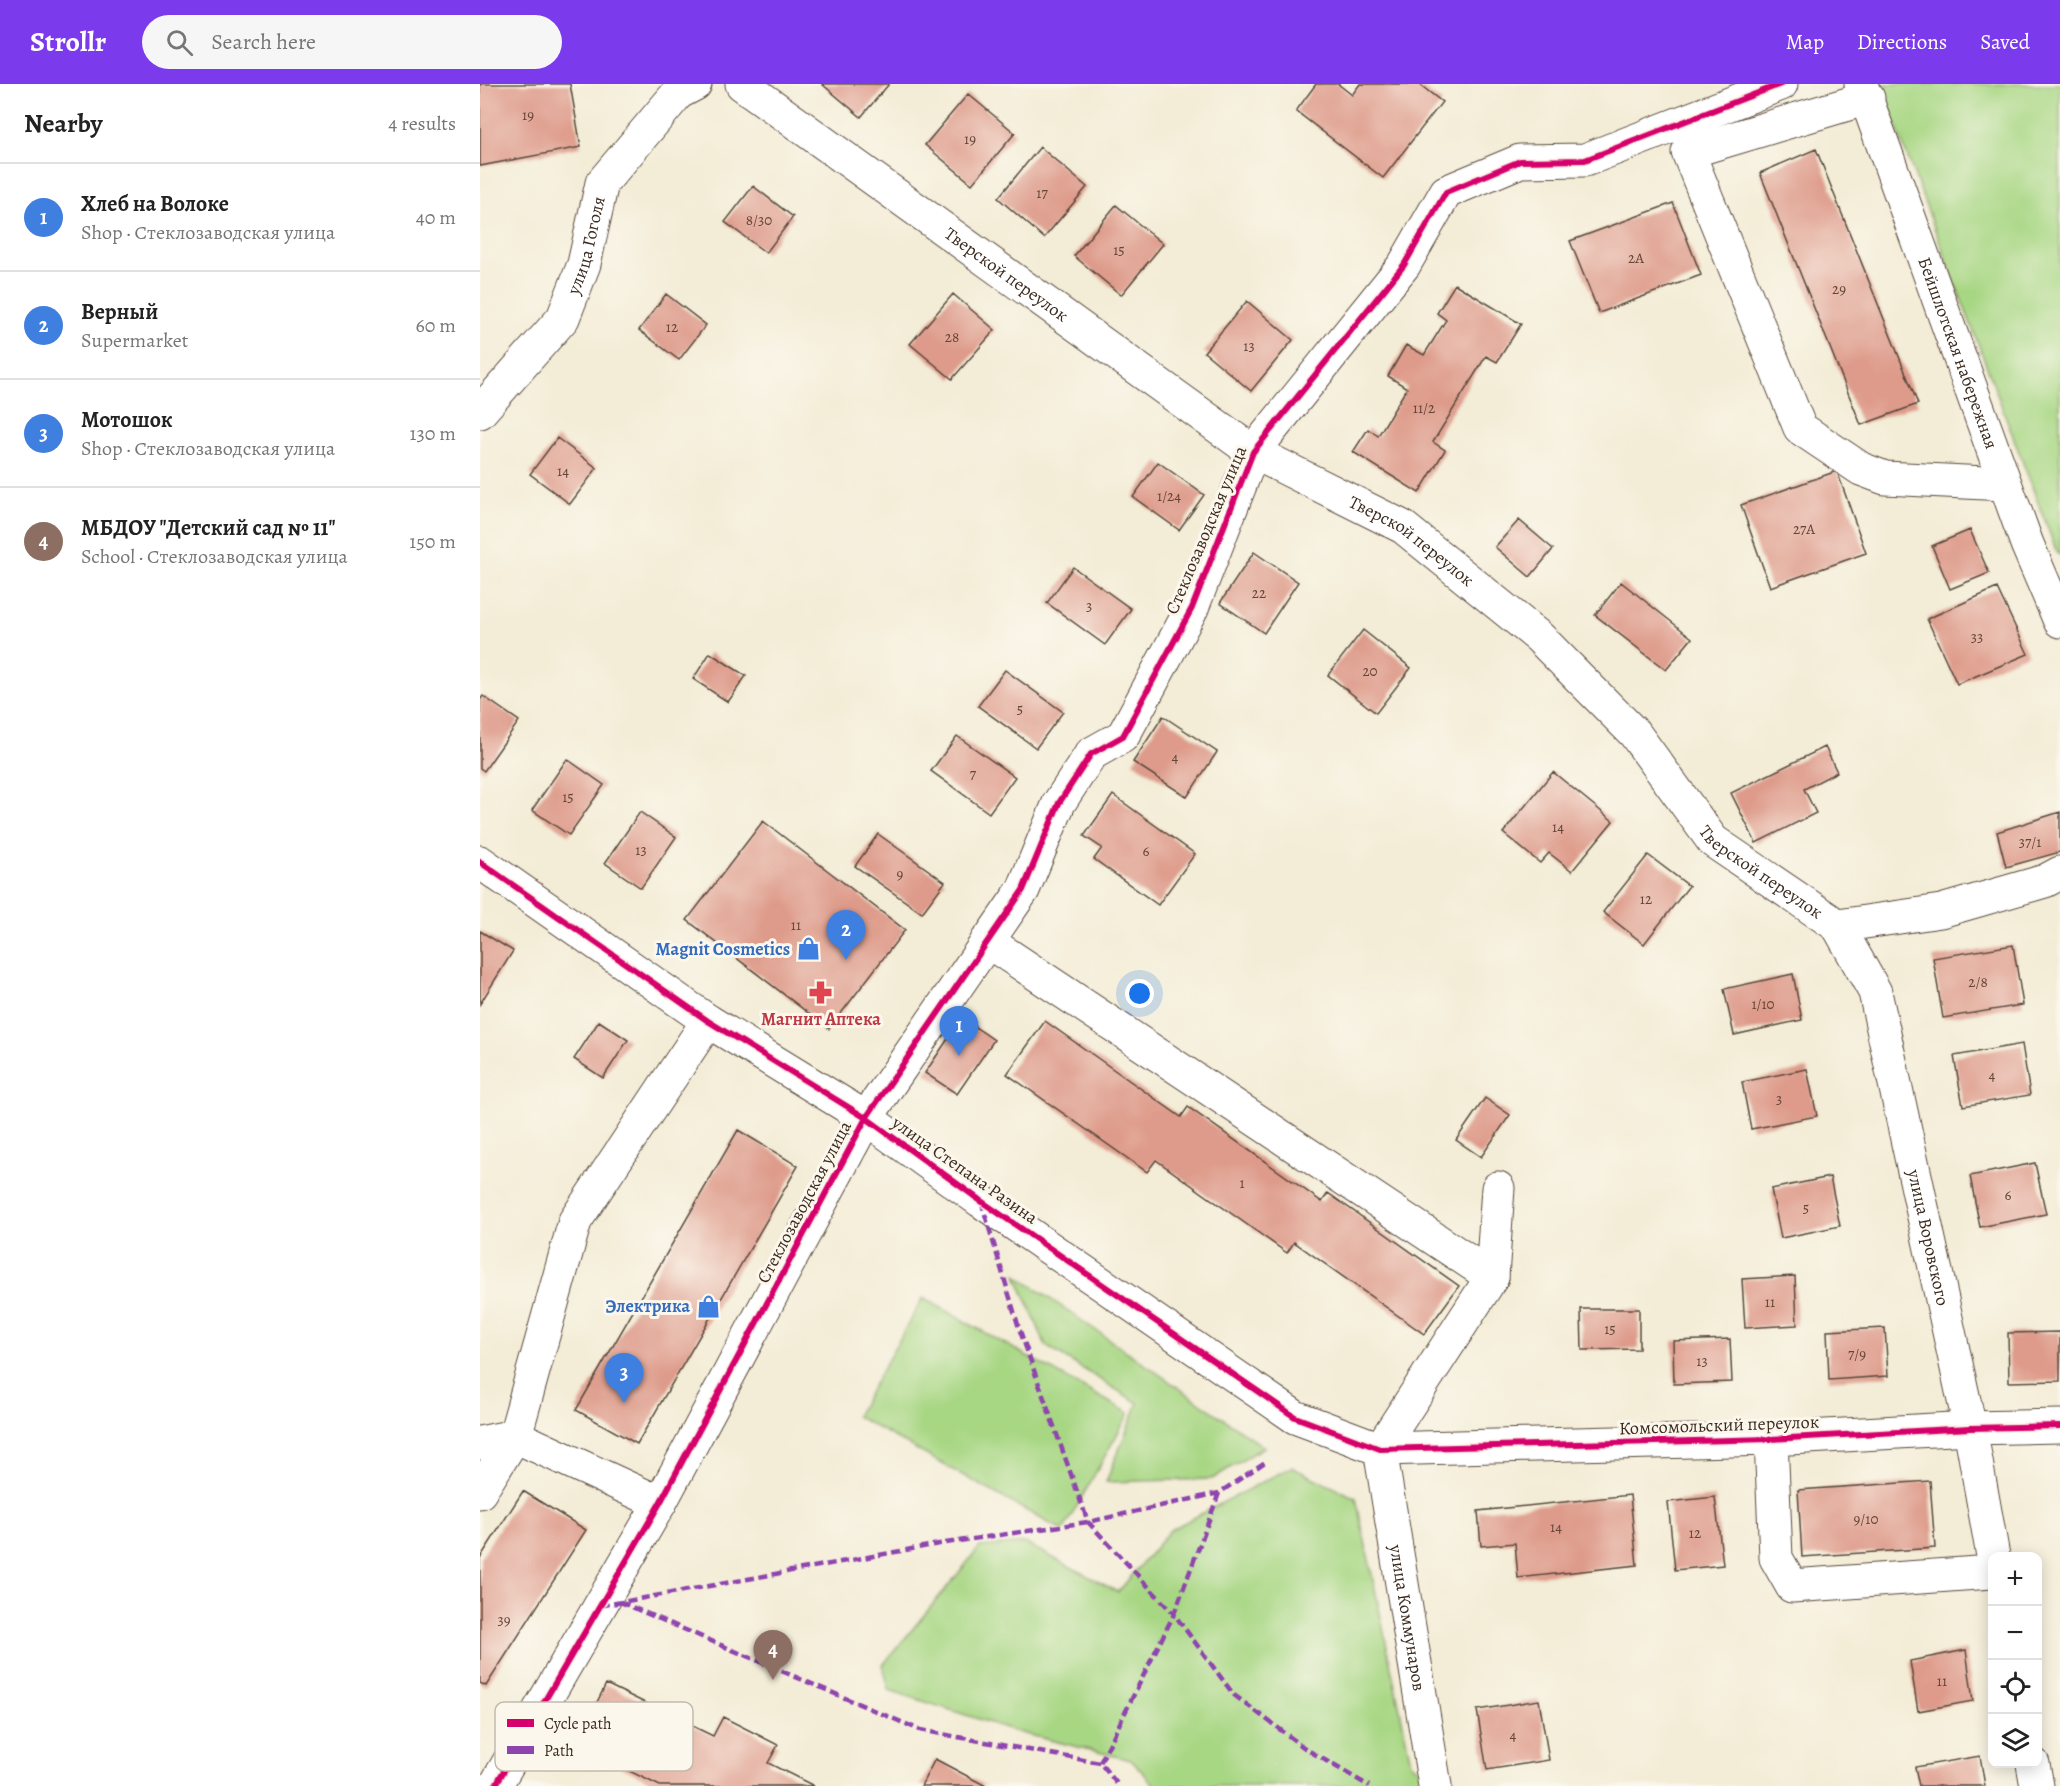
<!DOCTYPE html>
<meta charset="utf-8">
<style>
:root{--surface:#fff;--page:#f6f6f6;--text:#222;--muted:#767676;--line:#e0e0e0;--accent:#7c3aed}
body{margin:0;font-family:Alegreya,serif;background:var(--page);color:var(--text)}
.controls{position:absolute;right:18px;bottom:18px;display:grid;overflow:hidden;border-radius:12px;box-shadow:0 3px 15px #0003}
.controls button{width:54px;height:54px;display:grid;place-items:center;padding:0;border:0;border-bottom:2px solid var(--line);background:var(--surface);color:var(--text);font:30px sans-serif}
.you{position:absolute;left:660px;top:910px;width:21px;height:21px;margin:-15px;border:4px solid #fff;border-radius:50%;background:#1a73e8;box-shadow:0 0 0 9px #1a73e833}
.badge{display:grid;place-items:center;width:39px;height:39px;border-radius:50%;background:var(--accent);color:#fff;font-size:20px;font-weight:700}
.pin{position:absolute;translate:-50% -50px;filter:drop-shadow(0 2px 3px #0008)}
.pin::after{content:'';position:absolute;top:32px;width:21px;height:18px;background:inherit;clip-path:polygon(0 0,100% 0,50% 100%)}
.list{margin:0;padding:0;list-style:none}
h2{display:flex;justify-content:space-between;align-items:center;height:78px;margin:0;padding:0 24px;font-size:26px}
h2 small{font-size:20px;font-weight:400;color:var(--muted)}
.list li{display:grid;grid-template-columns:39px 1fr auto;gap:18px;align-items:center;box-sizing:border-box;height:108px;padding:0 24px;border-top:2px solid var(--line)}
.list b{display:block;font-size:22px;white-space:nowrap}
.list p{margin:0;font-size:20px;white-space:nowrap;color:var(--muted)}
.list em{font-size:20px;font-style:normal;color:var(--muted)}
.icon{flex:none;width:33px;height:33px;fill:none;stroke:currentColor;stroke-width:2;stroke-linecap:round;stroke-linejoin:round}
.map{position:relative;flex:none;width:1580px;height:1702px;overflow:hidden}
header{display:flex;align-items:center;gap:36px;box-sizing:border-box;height:84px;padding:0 30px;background:var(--accent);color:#fff}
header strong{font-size:28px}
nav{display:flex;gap:33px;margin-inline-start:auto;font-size:21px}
.search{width:420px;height:54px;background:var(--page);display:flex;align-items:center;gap:15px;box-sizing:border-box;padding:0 21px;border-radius:33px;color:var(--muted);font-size:22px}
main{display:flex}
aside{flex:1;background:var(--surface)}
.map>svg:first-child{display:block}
.green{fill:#a8d784;stroke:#728051;stroke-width:1.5}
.building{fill:#de9b8b}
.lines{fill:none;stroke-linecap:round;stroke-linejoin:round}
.minor-casing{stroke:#57473a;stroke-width:35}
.minor{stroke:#fff;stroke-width:33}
.quiet{stroke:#8e44ad;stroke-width:4.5;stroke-dasharray:9 4.5;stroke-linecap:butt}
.cycleway-casing{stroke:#fbf7ec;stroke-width:10}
.cycleway{stroke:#d6006c;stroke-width:6}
.labels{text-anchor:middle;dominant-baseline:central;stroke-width:6;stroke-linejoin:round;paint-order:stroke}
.number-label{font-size:15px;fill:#644639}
.street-label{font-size:18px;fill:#3b2a1e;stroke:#fbf7ec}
.shop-label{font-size:18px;font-weight:bold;fill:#366cbe;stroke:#fbf7ec;text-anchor:end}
.health-label{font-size:18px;font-weight:bold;fill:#be3a42;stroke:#fbf7ec}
.key{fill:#fbf7ec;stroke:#c1baae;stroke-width:1.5}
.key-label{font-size:16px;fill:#3b2a1e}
</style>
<header>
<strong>Strollr</strong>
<div class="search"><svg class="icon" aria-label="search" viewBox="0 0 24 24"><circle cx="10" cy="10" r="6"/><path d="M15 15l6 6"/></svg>Search here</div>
<nav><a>Map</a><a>Directions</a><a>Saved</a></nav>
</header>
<main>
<aside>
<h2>Nearby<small>4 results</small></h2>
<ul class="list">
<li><span class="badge" style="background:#3f7fe0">1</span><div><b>Хлеб на Волоке</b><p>Shop · Стеклозаводская улица</p></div><em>40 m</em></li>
<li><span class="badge" style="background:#3f7fe0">2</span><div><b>Верный</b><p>Supermarket</p></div><em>60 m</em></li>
<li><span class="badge" style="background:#3f7fe0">3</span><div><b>Мотошок</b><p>Shop · Стеклозаводская улица</p></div><em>130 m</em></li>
<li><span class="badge" style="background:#8d6e63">4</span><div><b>МБДОУ &quot;Детский сад № 11&quot;</b><p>School · Стеклозаводская улица</p></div><em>150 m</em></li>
</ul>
</aside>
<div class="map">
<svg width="1580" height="1702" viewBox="0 0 1580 1702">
<rect width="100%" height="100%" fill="#fbf7ec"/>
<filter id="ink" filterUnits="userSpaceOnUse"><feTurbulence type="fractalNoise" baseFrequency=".0167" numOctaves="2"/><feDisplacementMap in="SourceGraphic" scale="12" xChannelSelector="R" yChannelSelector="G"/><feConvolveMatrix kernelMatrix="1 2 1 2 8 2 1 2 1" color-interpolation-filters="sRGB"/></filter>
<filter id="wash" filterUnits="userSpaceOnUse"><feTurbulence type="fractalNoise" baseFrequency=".008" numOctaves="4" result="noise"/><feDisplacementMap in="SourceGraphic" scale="24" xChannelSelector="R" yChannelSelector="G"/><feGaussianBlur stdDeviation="1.35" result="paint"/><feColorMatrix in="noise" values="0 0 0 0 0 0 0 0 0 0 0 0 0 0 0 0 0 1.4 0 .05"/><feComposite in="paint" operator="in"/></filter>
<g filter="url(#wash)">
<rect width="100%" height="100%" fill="#f3ecd6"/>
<!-- green -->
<path class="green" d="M 1400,0 L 1580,0 L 1580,471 L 1576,466 Z
M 536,1191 L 784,1363 L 732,1395 L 626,1398 L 658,1319 L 566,1262 Z
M 443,1214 L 649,1329 L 583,1447 L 376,1332 Z
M 811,1383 L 876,1414 L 931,1679 L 960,1702 L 676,1702 L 651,1676 L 541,1649 L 409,1606 L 403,1581 L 500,1463 L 545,1459 L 638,1508 L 690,1446 Z"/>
<g id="blocks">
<!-- building -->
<path class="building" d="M 0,0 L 90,0 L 101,63 L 0,82 Z
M 342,0 L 409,0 L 381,33 Z
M 836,0 L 858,0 L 872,11 L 880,0 L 939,0 L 962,18 L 903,94 L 816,27 Z
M 488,10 L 535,49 L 492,100 L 445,61 Z
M 560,63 L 607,103 L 564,154 L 518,114 Z
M 1336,65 L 1438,320 L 1381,341 L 1280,89 Z
M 273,102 L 313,133 L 286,169 L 245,138 Z
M 1193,119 L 1221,191 L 1119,229 L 1090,157 Z
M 636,121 L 683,160 L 641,211 L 594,172 Z
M 975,200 L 1041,240 L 1017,278 L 1006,272 L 953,358 L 965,366 L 939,409 L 873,368 L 888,345 L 898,352 L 927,304 L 908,292 L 926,261 L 944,271 L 966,236 L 957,229 Z
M 186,210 L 226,241 L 199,276 L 159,246 Z
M 473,210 L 515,246 L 472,295 L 430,260 Z
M 767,217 L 813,256 L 771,307 L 724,268 Z
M 77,354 L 117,384 L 90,420 L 50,390 Z
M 678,378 L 724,411 L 699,446 L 653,413 Z
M 1357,387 L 1386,469 L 1290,503 L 1261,421 Z
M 1039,436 L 1073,465 L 1050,493 L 1015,463 Z
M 1490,446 L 1509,489 L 1470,505 L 1452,462 Z
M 774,468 L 818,498 L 784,549 L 740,519 Z
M 593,483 L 651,525 L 625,561 L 567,519 Z
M 1141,498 L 1212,554 L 1186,586 L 1115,531 Z
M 1517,504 L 1548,570 L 1477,600 L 1447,535 Z
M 883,546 L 931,584 L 896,629 L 848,591 Z
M 230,569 L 266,592 L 248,618 L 213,595 Z
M 525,586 L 583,628 L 556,664 L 498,622 Z
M 3,612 L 39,637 L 4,687 L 0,684 L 0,616 Z
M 683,632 L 737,668 L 707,713 L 653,678 Z
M 477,652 L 535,693 L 509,729 L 451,687 Z
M 1345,663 L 1357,688 L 1324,705 L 1336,729 L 1276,759 L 1251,709 Z
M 87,675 L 124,701 L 89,751 L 52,726 Z
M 1073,688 L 1133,737 L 1092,787 L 1069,769 L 1060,779 L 1023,749 Z
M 633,711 L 715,770 L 678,821 L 614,775 L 622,764 L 604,752 Z
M 160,728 L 196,753 L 161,804 L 125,779 Z
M 1580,728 L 1580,768 L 1526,783 L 1517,748 Z
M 283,737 L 425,846 L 349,945 L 207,836 Z
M 398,750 L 465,798 L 442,829 L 375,782 Z
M 1168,771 L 1209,802 L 1164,860 L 1123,828 Z
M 0,847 L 33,867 L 0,920 Z
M 1533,861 L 1543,921 L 1463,934 L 1453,874 Z
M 1313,890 L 1322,936 L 1254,951 L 1244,905 Z
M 482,934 L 514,956 L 477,1010 L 445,989 Z
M 119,937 L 148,956 L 123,994 L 94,975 Z
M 565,937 L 701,1033 L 708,1023 L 842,1118 L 848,1109 L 979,1202 L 944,1250 L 814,1158 L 807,1169 L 676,1076 L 667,1088 L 527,990 Z
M 1542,960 L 1550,1011 L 1483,1022 L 1474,972 Z
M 1327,985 L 1337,1032 L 1271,1045 L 1262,998 Z
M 1005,1014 L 1030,1031 L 1001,1073 L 976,1056 Z
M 258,1046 L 318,1082 L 157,1360 L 96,1326 Z
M 1555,1079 L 1566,1130 L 1500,1143 L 1490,1092 Z
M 1350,1093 L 1360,1142 L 1301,1154 L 1291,1105 Z
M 1315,1192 L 1317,1241 L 1265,1244 L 1262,1195 Z
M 1101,1225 L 1159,1225 L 1159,1265 L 1102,1266 Z
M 1405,1244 L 1408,1292 L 1349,1296 L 1347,1247 Z
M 1580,1248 L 1580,1297 L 1529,1298 L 1528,1249 Z
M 1250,1255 L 1252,1298 L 1194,1300 L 1193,1257 Z
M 1450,1397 L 1455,1464 L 1322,1473 L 1318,1406 Z
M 43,1407 L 106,1446 L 6,1602 L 0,1599 L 0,1474 Z
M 1150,1411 L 1157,1481 L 1038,1494 L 1035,1459 L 1001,1462 L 998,1427 Z
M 1235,1413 L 1243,1481 L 1195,1486 L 1188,1418 Z
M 1486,1566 L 1493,1617 L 1438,1627 L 1430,1577 Z
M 126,1600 L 233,1652 L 243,1633 L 298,1661 L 288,1679 L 334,1702 L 180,1702 L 96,1661 Z
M 1059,1616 L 1069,1676 L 1007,1686 L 997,1626 Z
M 1500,1672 L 1505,1702 L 1439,1702 L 1435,1683 Z
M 455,1675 L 506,1702 L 441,1702 Z"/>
</g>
</g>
<g filter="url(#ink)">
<use href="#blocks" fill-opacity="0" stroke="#57473a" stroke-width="1.5"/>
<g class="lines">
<defs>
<g id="minor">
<path id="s1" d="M 262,0 L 773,368 L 923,443 L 1059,553 L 1155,650 L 1233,757 L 1358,842 L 1461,827 L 1565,797 L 1580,789"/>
<path id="s2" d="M 1381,0 L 1547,460 L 1580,537"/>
<path d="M 1388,14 L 1208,68 L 1320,344 L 1381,385 L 1405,394 L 1525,400"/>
<path id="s3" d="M 0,328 L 83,234 L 104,180 L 122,99 L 198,9 L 215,0"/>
<path d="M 0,778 L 228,937 L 386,1034 L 501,1117 L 815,1333 L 900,1365 L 1291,1355 L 1490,1344 L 1580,1342"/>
<path id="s4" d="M 1358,842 L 1395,908 L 1490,1344 L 1513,1472"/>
<path d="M 507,857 L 1012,1193 L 900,1365"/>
<path d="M 1012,1193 L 1018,1104"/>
<path d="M 1291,1355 L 1296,1474 L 1312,1502 L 1512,1488"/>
<path d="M 0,1359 L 35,1352 L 180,1419"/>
<path id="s5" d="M 900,1365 L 955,1702"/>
<path d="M 0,1408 L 35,1352 L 95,1137 L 228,937"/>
<path d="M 1553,1680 L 1557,1702"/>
<path d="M 15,1702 L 180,1419 L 386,1034 L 543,806 L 579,719 L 611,670 L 643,652 L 712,524 L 773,368 L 924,181 L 966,108 L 1040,77 L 1105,76 L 1301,0"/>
</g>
</defs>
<!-- minor casing -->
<use href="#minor" class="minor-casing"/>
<!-- minor -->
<use href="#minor" class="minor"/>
<!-- quiet -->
<path class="quiet" d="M 501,1117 L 539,1244 L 608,1438 L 694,1530 L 620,1679 L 639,1702
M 739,1409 L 694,1530 L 754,1611 L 826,1665 L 889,1702
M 140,1518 L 440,1646 L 620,1679
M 120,1522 L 459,1460 L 608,1438 L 739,1409 L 785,1378"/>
<defs>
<path id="cycleway" d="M 0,778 L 228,937 L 386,1034 L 501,1117 L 815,1333 L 900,1365 L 1291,1355 L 1490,1344 L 1580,1342
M 15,1702 L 180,1419 L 386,1034 L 543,806 L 579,719 L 611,670 L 643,652 L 712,524 L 773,368 L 924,181 L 966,108 L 1040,77 L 1105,76 L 1301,0"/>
</defs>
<!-- cycleway casing -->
<use href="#cycleway" class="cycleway-casing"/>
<!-- cycleway -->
<use href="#cycleway" class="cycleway"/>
</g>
</g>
<!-- icons -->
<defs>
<symbol id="shop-bare" viewBox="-9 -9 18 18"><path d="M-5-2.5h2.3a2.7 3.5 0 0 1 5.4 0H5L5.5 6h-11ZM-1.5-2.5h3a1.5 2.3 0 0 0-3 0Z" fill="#3f7fe0" stroke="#fbf7ec" stroke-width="2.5" paint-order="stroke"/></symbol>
<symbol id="pharmacy-bare" viewBox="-9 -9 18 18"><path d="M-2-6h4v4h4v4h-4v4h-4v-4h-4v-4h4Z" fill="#e0444e" stroke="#fbf7ec" stroke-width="2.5" paint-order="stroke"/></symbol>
</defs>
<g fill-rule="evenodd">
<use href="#shop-bare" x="312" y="848" width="33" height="33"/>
<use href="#pharmacy-bare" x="324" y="892" width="33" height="33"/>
<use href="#shop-bare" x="212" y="1206" width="33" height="33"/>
</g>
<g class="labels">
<!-- number labels -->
<g class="number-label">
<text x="48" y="31">19</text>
<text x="490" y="55">19</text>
<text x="562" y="109">17</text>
<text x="279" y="136">8/30</text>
<text x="639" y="166">15</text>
<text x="1156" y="174">2А</text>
<text x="1359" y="205">29</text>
<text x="192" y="243">12</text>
<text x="472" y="253">28</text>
<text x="769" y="262">13</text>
<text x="944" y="324">11/2</text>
<text x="83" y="387">14</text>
<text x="689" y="412">1/24</text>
<text x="1324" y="445">27А</text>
<text x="779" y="509">22</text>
<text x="609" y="522">3</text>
<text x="1497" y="553">33</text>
<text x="890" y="587">20</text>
<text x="540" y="625">5</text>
<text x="695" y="673">4</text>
<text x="493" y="690">7</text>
<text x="88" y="713">15</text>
<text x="1078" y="743">14</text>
<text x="1550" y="758">37/1</text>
<text x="161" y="766">13</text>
<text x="666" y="767">6</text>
<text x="420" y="790">9</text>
<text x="1166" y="815">12</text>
<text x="316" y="841">11</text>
<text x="1498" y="898">2/8</text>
<text x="1283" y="920">1/10</text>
<text x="1512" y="991">4</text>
<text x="1299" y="1015">3</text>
<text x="762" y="1099">1</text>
<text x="1528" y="1111">6</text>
<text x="1326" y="1124">5</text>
<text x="1290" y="1218">11</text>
<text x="1130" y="1245">15</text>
<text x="1377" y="1270">7/9</text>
<text x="1222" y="1277">13</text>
<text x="1386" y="1435">9/10</text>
<text x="1076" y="1443">14</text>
<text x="1215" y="1449">12</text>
<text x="24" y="1536">39</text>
<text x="1462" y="1597">11</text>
<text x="1033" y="1651">4</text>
</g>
<!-- street labels -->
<g class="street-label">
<text stroke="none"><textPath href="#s3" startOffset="202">улица Гоголя</textPath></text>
<text stroke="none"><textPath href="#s1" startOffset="326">Тверской переулок</textPath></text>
<text stroke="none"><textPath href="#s2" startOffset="286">Бейшлотская набережная</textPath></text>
<text transform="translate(726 446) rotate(-67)">Стеклозаводская улица</text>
<text stroke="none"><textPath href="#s1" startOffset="812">Тверской переулок</textPath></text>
<text stroke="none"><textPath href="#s1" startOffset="1298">Тверской переулок</textPath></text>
<text transform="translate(485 1086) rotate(35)">улица Степана Разина</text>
<text transform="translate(324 1118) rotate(-62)">Стеклозаводская улица</text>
<text stroke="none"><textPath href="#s4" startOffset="327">улица Воровского</textPath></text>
<text transform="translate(1239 1341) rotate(-2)">Комсомольский переулок</text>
<text stroke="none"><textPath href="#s5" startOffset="171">улица Коммунаров</textPath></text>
</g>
<!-- shop labels -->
<g class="shop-label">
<text x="310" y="865">Magnit Cosmetics</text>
<text x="210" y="1222">Электрика</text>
</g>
<!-- health labels -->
<g class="health-label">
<text x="341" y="935">Магнит Аптека</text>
</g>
</g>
<!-- legend -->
<rect x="15" y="1618" width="198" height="69" rx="9" class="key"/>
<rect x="27" y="1635" width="27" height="8" fill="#d6006c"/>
<rect x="27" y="1662" width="27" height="8" fill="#8e44ad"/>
<g class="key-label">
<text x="64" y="1645">Cycle path</text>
<text x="64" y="1672">Path</text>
</g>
</svg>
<div class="controls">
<button>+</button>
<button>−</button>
<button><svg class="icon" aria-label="locate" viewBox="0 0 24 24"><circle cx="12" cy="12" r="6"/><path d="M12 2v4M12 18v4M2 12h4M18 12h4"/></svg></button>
<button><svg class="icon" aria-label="layers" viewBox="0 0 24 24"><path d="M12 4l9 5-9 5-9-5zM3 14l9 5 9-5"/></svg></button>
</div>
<div class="you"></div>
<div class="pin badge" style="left:479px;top:972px;background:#3f7fe0">1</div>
<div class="pin badge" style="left:366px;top:876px;background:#3f7fe0">2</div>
<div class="pin badge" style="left:144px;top:1319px;background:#3f7fe0">3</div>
<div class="pin badge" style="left:293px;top:1596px;background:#8d6e63">4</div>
</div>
</main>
